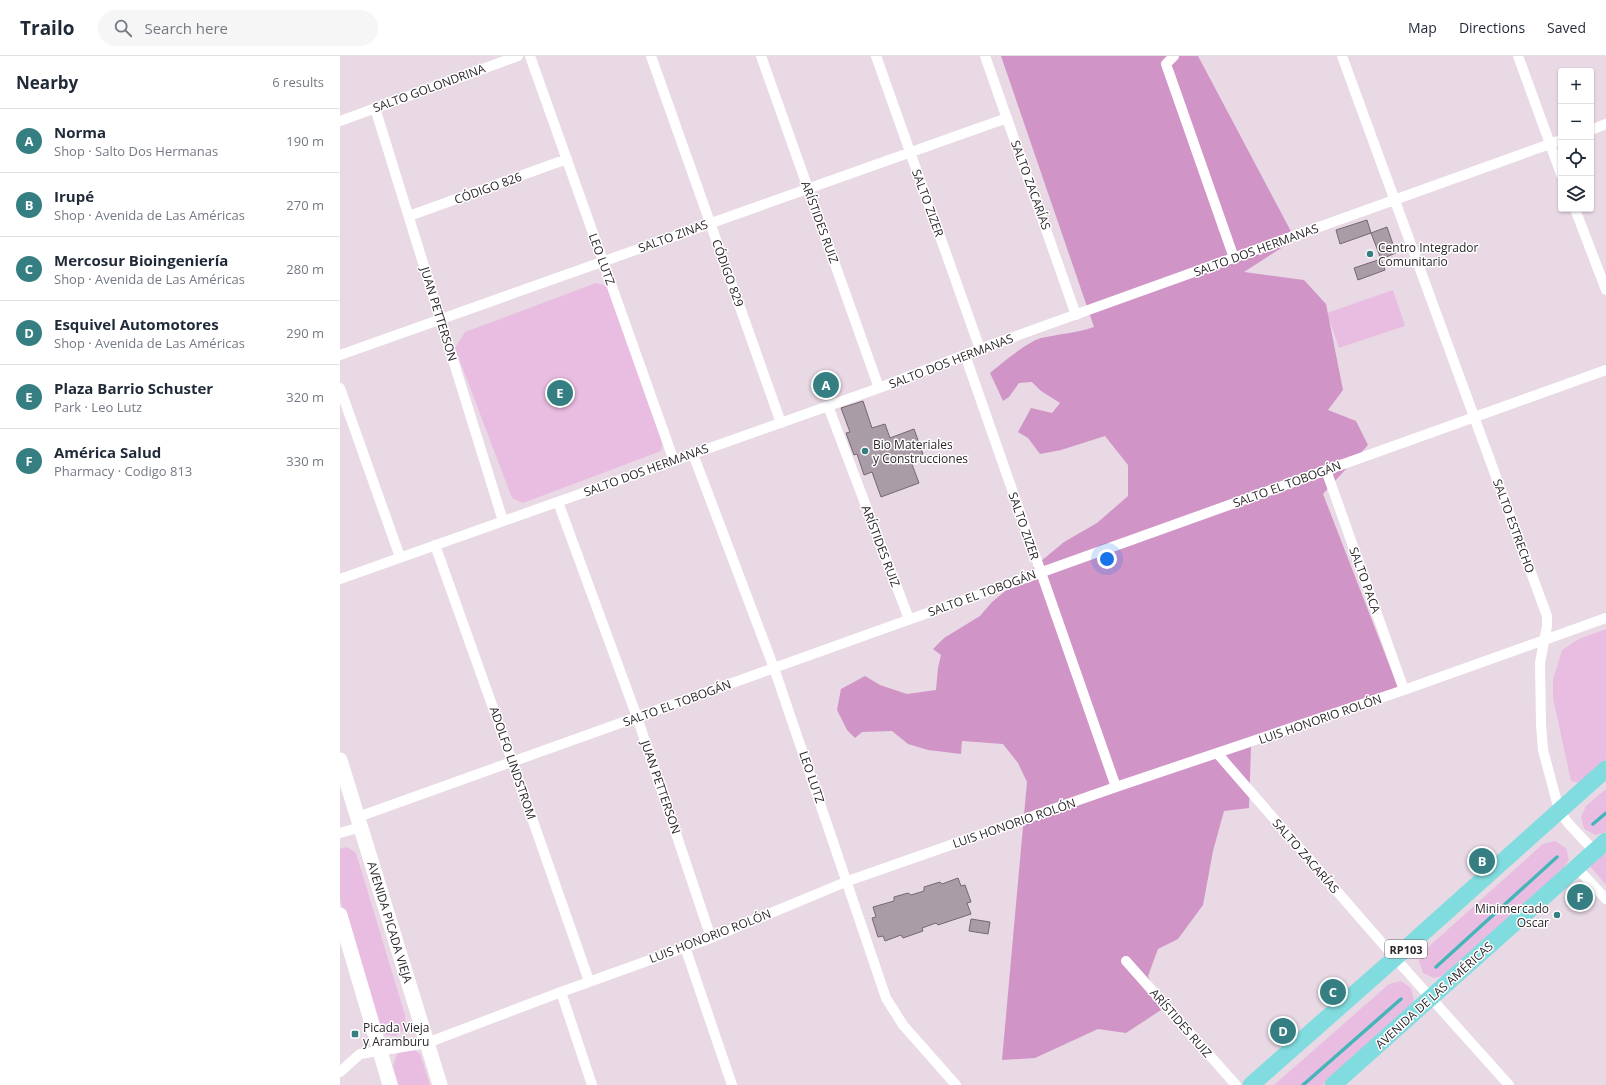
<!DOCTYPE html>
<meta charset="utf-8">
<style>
:root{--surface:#fff;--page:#f6f6f7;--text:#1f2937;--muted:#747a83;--line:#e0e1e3;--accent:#357e81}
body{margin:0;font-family:"Open Sans",sans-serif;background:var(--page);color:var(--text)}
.controls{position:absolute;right:12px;top:12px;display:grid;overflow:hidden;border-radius:4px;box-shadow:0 1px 3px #0004}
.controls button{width:36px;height:36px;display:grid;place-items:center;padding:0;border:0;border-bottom:1px solid var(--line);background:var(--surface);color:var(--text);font:20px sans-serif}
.you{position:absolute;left:767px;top:503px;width:14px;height:14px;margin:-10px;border:3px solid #fff;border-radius:50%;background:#1a73e8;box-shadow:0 0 0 6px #1a73e833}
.badge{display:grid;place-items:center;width:26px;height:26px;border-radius:50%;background:var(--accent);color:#fff;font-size:13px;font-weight:700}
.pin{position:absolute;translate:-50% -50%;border:2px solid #fff;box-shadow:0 1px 4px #0006}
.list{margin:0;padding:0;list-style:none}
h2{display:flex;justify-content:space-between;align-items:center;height:52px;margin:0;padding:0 16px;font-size:17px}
h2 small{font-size:13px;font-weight:400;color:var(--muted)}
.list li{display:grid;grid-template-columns:26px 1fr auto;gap:12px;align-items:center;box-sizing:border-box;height:64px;padding:0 16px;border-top:1px solid var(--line)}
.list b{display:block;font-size:15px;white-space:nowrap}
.list p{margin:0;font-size:13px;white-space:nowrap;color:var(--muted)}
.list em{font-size:13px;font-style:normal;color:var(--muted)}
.icon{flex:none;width:22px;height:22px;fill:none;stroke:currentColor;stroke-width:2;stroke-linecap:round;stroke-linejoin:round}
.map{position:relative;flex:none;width:1266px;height:1029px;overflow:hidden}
header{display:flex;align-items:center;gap:24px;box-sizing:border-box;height:56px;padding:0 20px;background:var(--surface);border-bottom:1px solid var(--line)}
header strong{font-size:19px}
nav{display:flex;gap:22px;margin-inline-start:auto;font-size:14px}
.search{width:280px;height:36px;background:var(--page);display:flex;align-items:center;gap:10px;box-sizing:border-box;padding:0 14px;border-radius:22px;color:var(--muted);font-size:15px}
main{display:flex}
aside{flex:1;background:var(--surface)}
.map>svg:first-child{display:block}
.green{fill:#e9bde1}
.forest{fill:#d194c7}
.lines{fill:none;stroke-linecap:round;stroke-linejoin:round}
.stream{stroke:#46b5ba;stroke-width:3.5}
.building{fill:#aa9ca7;stroke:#756872}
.street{stroke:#fff;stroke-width:10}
.secondary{stroke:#fff;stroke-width:15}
.primary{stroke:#81dcdf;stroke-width:17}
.poi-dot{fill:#357e81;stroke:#fff;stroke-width:1.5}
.labels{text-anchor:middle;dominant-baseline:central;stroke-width:3;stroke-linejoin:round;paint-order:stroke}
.shield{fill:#fff;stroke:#6b676b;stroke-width:1}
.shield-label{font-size:11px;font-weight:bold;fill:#2c262b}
.street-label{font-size:12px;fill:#2c262b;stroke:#fff}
.poi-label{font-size:12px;fill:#2c262b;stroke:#fff;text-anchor:start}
</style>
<header>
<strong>Trailo</strong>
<div class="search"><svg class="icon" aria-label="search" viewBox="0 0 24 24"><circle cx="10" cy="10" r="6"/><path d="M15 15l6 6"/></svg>Search here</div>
<nav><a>Map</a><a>Directions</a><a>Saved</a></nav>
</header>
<main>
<aside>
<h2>Nearby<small>6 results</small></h2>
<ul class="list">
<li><span class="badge">A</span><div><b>Norma</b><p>Shop · Salto Dos Hermanas</p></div><em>190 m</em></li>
<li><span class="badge">B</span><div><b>Irupé</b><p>Shop · Avenida de Las Américas</p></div><em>270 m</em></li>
<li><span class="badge">C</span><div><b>Mercosur Bioingeniería</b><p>Shop · Avenida de Las Américas</p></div><em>280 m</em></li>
<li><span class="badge">D</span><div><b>Esquivel Automotores</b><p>Shop · Avenida de Las Américas</p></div><em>290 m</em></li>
<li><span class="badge">E</span><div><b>Plaza Barrio Schuster</b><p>Park · Leo Lutz</p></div><em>320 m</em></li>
<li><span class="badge">F</span><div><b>América Salud</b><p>Pharmacy · Codigo 813</p></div><em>330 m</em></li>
</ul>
</aside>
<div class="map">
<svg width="1266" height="1029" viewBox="0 0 1266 1029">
<rect width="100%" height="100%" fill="#e8d9e5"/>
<!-- green -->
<path class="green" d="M 256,227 L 269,231 L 324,381 L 321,395 L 183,447 L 172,442 L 115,292 L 125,276 Z
M 1053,234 L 1065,270 L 999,292 L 987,257 Z
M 1266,573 L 1266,703 L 1239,727 L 1231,725 L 1213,642 L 1213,624 L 1222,594 L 1239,583 Z
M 1266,733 L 1266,776 L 1256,779 L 1244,773 L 1241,761 L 1246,750 Z
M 1215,785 L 1226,792 L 1229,804 L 1222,814 L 1106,919 L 1094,922 L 1083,917 L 1079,905 L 1085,894 L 1203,788 Z
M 7,791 L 16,797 L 65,959 L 66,972 L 56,980 L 45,979 L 38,969 L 0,843 L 0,793 Z
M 1266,794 L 1266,829 L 1249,809 Z
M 1061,925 L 1071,932 L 1074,944 L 1068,954 L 982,1029 L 934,1029 L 1049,928 Z
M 71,992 L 80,998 L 90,1029 L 59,1029 L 53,1010 L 57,998 Z"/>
<!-- forest -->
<path class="forest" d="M 661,0 L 858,0 L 955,183 L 904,216 L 964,224 L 986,248 L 1003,334 L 988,354 L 1016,365 L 1028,389 L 983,438 L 1059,634 L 911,691 L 909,752 L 884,755 L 873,795 L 863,849 L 838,883 L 818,893 L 808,920 L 821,954 L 786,977 L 758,973 L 695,1002 L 662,1004 L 687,726 L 678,707 L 663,688 L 622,685 L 621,698 L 588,694 L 568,688 L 552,675 L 522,676 L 515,682 L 507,674 L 497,654 L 501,633 L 525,620 L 540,629 L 567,638 L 596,634 L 598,612 L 601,599 L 593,593 L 604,582 L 640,560 L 652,546 L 724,486 L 757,467 L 788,440 L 788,409 L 765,380 L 721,394 L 700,398 L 688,382 L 678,376 L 691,352 L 712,357 L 720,347 L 701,335 L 692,326 L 679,327 L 669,341 L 663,345 L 650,317 C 662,307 687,286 701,282 C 719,278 737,277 754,271 Z"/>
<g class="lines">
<!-- stream -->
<path class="stream" d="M 1253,768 L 1266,757
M 1096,911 L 1217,801
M 963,1029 L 1061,943"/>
</g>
<!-- building -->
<path class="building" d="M 1027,164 L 1031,177 L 1000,188 L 996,174 Z
M 1047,171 L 1056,197 L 1041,203 L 1031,177 Z
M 1041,203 L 1045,214 L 1018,224 L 1014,212 Z
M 523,345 L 532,372 L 545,368 L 550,382 L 574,373 L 583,398 L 570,403 L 579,427 L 541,441 L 532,416 L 524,419 L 517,398 L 514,399 L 506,377 L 510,376 L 501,352 Z
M 618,822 L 621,830 L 625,829 L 631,846 L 627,847 L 631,858 L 598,869 L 596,867 L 582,872 L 583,875 L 563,882 L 561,879 L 545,885 L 543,880 L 538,881 L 532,862 L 536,861 L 533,851 L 554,845 L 554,841 L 568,837 L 571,839 L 584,835 L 584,831 L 600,826 L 602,828 Z
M 631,863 L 650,866 L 648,878 L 629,875 Z"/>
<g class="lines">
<!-- street -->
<path class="street" d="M 190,0 L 334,405
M 311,0 L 441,367
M 421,0 L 539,332
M 536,0 L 640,293
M 645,0 L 736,259
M 834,0 L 826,8 L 894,202
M 1002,0 L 1207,560 L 1207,570 L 1200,607 L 1201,668 L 1203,694 L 1219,754 L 1228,767 L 1254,795
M 1178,0 L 1221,118
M 35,52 L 163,465
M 0,65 L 178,0
M 1251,74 L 1266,68
M 1235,153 L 1266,234
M 69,160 L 227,103
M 0,299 L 667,62
M 625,299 L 776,731
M 0,332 L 60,501
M 488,350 L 569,563
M 353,398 L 434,612 L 546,942 L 563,969 L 616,1029
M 986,414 L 1064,634
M 218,446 L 297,661 L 371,882
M 95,489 L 172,705 L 249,925
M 0,523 L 539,332 L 640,293 L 1221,84
M 877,697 L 1055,902 L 1169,1029
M 18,761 L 1266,314
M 0,777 L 21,771
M 1237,812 L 1266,843
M 345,891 L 392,1029
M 786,905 L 896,1029
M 221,936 L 252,1029
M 0,1016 L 20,998 L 87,987 L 221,936 L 371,882 L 508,825 L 776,731 L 1064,634 L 1266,562"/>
<!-- secondary -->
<path class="secondary" d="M 0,704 L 100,1029
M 0,859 L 50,1029"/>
<!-- primary -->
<path class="primary" d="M 911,1029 L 1055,902 L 1266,713
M 993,1029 L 1266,785"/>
</g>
<!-- markers -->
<g class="poi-dot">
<circle cx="1030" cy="198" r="4"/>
<circle cx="525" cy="395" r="4"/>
<circle cx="1217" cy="859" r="4"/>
<rect x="11" y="974" width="8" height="8" rx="2"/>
</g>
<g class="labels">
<!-- shield labels -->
<rect class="shield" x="1045" y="884" width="42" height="18" rx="3"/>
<g class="shield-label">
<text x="1066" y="893">RP103</text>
</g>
<!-- street labels -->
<g class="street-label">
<text transform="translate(89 32) rotate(-20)">SALTO GOLONDRINA</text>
<text transform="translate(691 129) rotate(70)">SALTO ZACARÍAS</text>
<text transform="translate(148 132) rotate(-20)">CÓDIGO 826</text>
<text transform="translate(588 147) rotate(70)">SALTO ZIZER</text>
<text transform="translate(480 166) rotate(70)">ARÍSTIDES RUIZ</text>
<text transform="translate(333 180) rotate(-20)">SALTO ZINAS</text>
<text transform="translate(916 194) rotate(-20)">SALTO DOS HERMANAS</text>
<text transform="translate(262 203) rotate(70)">LEO LUTZ</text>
<text transform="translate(388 217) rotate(70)">CÓDIGO 829</text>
<text transform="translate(99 258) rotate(73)">JUAN PETTERSON</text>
<text transform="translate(611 305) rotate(-21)">SALTO DOS HERMANAS</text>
<text transform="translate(306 414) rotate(-20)">SALTO DOS HERMANAS</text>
<text transform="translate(947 428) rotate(-20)">SALTO EL TOBOGÁN</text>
<text transform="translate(684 470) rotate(71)">SALTO ZIZER</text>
<text transform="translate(1174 470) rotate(70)">SALTO ESTRECHO</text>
<text transform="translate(541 490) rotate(69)">ARÍSTIDES RUIZ</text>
<text transform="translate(1025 524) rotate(70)">SALTO PACA</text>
<text transform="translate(642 537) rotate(-20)">SALTO EL TOBOGÁN</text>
<text transform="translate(337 647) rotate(-20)">SALTO EL TOBOGÁN</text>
<text transform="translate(980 663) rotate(-19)">LUIS HONORIO ROLÓN</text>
<text transform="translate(173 707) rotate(71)">ADOLFO LINDSTROM</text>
<text transform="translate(472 721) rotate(71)">LEO LUTZ</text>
<text transform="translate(321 731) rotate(71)">JUAN PETTERSON</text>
<text transform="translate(674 767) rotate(-19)">LUIS HONORIO ROLÓN</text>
<text transform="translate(966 800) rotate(49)">SALTO ZACARÍAS</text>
<text transform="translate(50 866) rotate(73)">AVENIDA PICADA VIEJA</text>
<text transform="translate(370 880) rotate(-21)">LUIS HONORIO ROLÓN</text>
<text transform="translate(1094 939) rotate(-42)">AVENIDA DE LAS AMÉRICAS</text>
<text transform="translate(841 967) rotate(49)">ARÍSTIDES RUIZ</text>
</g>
<!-- poi labels -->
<g class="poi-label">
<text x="1038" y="191">Centro Integrador<tspan x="1038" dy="14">Comunitario</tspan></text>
<text x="533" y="388">Bio Materiales<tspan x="533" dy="14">y Construcciones</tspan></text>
<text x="1209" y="852" text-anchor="end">Minimercado<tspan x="1209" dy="14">Oscar</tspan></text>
<text x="23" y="971">Picada Vieja<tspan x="23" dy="14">y Aramburu</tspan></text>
</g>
</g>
</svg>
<div class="controls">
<button>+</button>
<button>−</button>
<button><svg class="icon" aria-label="locate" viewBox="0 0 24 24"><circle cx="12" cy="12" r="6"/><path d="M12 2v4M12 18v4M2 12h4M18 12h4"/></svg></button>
<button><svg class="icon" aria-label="layers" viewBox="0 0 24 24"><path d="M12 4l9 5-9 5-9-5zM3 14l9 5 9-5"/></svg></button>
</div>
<div class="you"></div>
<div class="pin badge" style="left:486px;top:329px">A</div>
<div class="pin badge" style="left:1142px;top:805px">B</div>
<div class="pin badge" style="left:993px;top:936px">C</div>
<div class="pin badge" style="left:943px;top:975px">D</div>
<div class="pin badge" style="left:220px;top:337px">E</div>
<div class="pin badge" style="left:1240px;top:841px">F</div>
</div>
</main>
